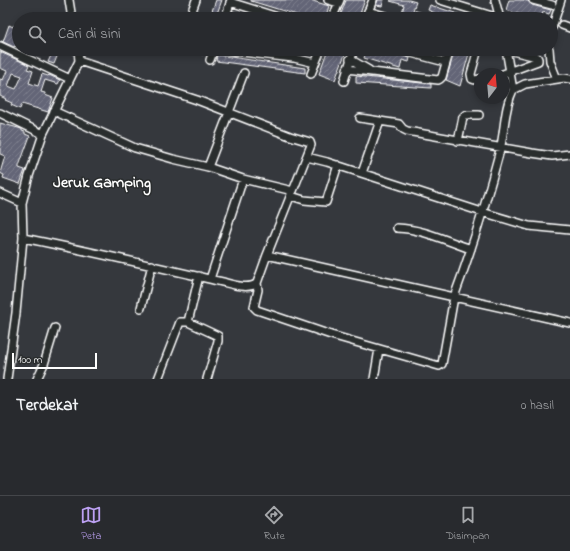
<!DOCTYPE html>
<html lang="id">
<style>
:root{--surface:#282a2e;--page:#303236;--text:#f1f3f6;--muted:#a5a7aa;--line:#44464a;--accent:#bca0f2}
body{margin:0;font-family:"Indie Flower",sans-serif;background:var(--page);color:var(--text)}
.compass{position:absolute;left:474px;top:68px;width:36px;height:36px;border-radius:50%;background:var(--surface);box-shadow:0 2px 6px #0003;rotate:16deg}
.scale{position:absolute;left:12px;bottom:10px;width:85px;box-sizing:border-box;padding-left:4px;border:2px solid #fff;border-top:0;font-size:11px;line-height:14px;white-space:nowrap;color:#fff;-webkit-text-stroke:3px #2a2d2e;paint-order:stroke}
.list{margin:0;padding:0;list-style:none}
h2{display:flex;justify-content:space-between;align-items:center;height:52px;margin:0;padding:0 16px;font-size:17px}
h2 small{font-size:13px;font-weight:400;color:var(--muted)}
.icon{flex:none;width:22px;height:22px;fill:none;stroke:currentColor;stroke-width:2;stroke-linecap:round;stroke-linejoin:round}
.map{position:relative;flex:none;width:570px;height:379px;overflow:hidden}
.search{position:absolute;background:var(--surface);box-shadow:0 2px 6px #0003;left:12px;right:12px;top:12px;height:44px;display:flex;align-items:center;gap:10px;box-sizing:border-box;padding:0 14px;border-radius:22px;color:var(--muted);font-size:15px}
.sheet{height:116px;background:var(--surface)}
nav{display:flex;justify-content:space-around;align-items:center;box-sizing:border-box;height:56px;border-top:1px solid var(--line);background:var(--surface);font-size:11px;color:var(--muted)}
nav a{display:grid;justify-items:center;gap:2px}
nav .on{color:var(--accent)}
.map>svg:first-child{display:block}
.building{fill:url(#building-hatch);stroke:#fff;fill-rule:evenodd}
.lines{fill:none;stroke-linecap:round;stroke-linejoin:round}
.street-casing{stroke:#fff;stroke-width:10}
.street{stroke:#2a2d2e;stroke-width:7}
.labels{text-anchor:middle;dominant-baseline:central;stroke-width:3;stroke-linejoin:round;paint-order:stroke}
.quarter-label{font-size:16px;font-weight:bold;fill:#fff;stroke:#2a2d2e}
</style>
<div class="map">
<svg width="570" height="379" viewBox="0 0 570 379">
<defs>
<pattern id="building-hatch" width="6" height="6" patternUnits="userSpaceOnUse"><rect width="6" height="6" fill="#636577"/><path d="M-1 1l2-2M0 6l6-6M5 7l2-2" fill="none" stroke="#7a7c8b"/></pattern>
</defs>
<rect width="100%" height="100%" fill="#35383d"/>
<filter id="ink" filterUnits="userSpaceOnUse"><feTurbulence type="fractalNoise" baseFrequency=".025" numOctaves="2"/><feDisplacementMap in="SourceGraphic" scale="8" xChannelSelector="R" yChannelSelector="G"/><feConvolveMatrix kernelMatrix="1 2 1 2 8 2 1 2 1" color-interpolation-filters="sRGB"/></filter>
<g filter="url(#ink)">
<!-- building -->
<path class="building" d="M 216,0 L 222,0 L 215,19 L 209,19 Z
M 251,0 L 310,0 L 329,6 L 325,19 L 310,19 L 251,1 Z
M 346,0 L 365,0 L 358,19 L 339,19 Z
M 378,0 L 384,0 L 382,6 L 376,5 Z
M 391,0 L 409,0 L 416,2 L 413,10 L 423,13 L 422,18 L 402,13 L 404,5 L 390,1 Z
M 509,0 L 523,0 L 528,1 L 532,5 L 551,10 L 549,14 L 543,12 L 541,19 L 535,19 L 506,10 Z
M 430,5 L 471,18 L 471,19 L 452,19 L 443,16 L 442,19 L 436,19 L 437,14 L 428,10 Z
M 233,11 L 257,18 L 257,19 L 240,19 L 232,17 Z
M 9,25 L 13,27 L 14,25 L 19,27 L 19,47 L 15,46 L 14,47 L 1,41 L 3,42 Z
M 23,49 L 43,49 L 40,56 Z
M 54,49 L 60,49 L 54,64 L 48,62 Z
M 199,49 L 205,49 L 203,55 L 197,53 Z
M 328,49 L 347,49 L 335,80 L 319,74 Z
M 367,49 L 386,49 L 391,50 L 395,54 L 410,58 L 409,62 L 402,60 L 400,69 L 364,58 Z
M 455,49 L 470,49 L 470,50 L 460,86 L 446,80 Z
M 0,52 L 29,65 L 27,69 L 33,71 L 29,83 L 38,86 L 42,74 L 48,76 L 49,75 L 60,80 L 58,84 L 45,80 L 41,92 L 45,93 L 45,95 L 53,98 L 48,112 L 22,104 L 20,109 L 11,105 L 12,103 L 5,100 L 6,99 L 0,96 L 0,79 L 3,80 L 7,71 L 0,68 ZM 13,73 L 22,76 L 16,89 L 8,86 Z
M 217,55 L 305,68 L 305,73 L 216,61 Z
M 356,76 L 431,84 L 431,88 L 356,83 Z
M 0,123 L 22,129 L 22,131 L 25,132 L 25,134 L 30,136 L 19,166 L 19,168 L 25,170 L 20,184 L 3,178 L 4,175 L 0,173 L 5,156 L 0,154 Z"/>
<g class="lines">
<defs>
<path id="street" d="M 69,0 L 72,19
M 328,0 L 338,3
M 440,0 L 502,19
M 495,0 L 500,19
M 533,0 L 552,5
M 230,2 L 284,19
M 368,11 L 395,19
M 189,19 L 196,0
M 225,19 L 231,0
M 332,19 L 340,0
M 365,19 L 373,0
M 562,25 L 570,28
M 551,31 L 561,0
M 0,46 L 70,79
M 78,49 L 79,61 L 43,134 L 29,176 L 22,203 L 23,238 C 89,251 153,266 218,281 C 229,283 248,291 257,283 L 267,255 L 454,297 C 472,249 487,199 500,150 C 505,130 504,108 513,90 L 525,84 L 564,78 L 570,79
M 216,49 L 293,58
M 265,49 L 278,53
M 396,49 L 445,62
M 478,49 L 471,74 L 472,79 L 475,80 L 480,79
M 506,49 L 513,90
M 549,49 L 550,61 L 557,79
M 290,57 L 315,63
M 350,59 L 369,70
M 210,60 L 214,49
M 347,69 L 438,80 L 440,79 L 442,77 L 450,49
M 311,74 L 321,49
M 503,74 L 538,61 L 538,59 L 537,57 L 504,49
M 344,81 L 354,49
M 54,111 L 135,148 L 173,159 L 208,167 L 243,179 L 293,191 L 311,145 L 310,142 L 290,136 L 197,100 L 79,61
M 0,113 L 43,134
M 360,118 L 399,124 L 403,129 L 407,131 L 532,153 L 552,156 L 570,154
M 458,141 L 463,117 L 465,115 L 479,115
M 307,157 L 327,162 L 482,212 L 529,226 L 570,230
M 208,167 L 244,73
M 362,173 L 380,121
M 0,193 L 22,203
M 291,196 L 304,200 L 326,202 L 338,165
M 397,228 C 424,229 446,241 471,249
M 267,255 L 292,192
M 199,276 L 188,322 L 218,336 L 218,341 L 207,379
M 210,279 L 243,179
M 257,283 L 258,290 L 254,307 L 257,310 L 331,335 L 439,366 L 442,364 L 454,297 L 570,323
M 141,308 L 152,265
M 7,379 L 16,313 L 23,238
M 37,379 L 44,364 L 55,328
M 158,379 L 180,322 L 188,322
M 374,379 L 379,349"/>
</defs>
<!-- street casing -->
<use href="#street" class="street-casing"/>
<!-- street -->
<use href="#street" class="street"/>
</g>
</g>
<g class="labels">
<!-- quarter labels -->
<g class="quarter-label">
<text x="102" y="183">Jeruk Gamping</text>
</g>
</g>
</svg>
<svg class="compass" viewBox="-18 -18 36 36"><path d="M0-13l5 13h-10z" fill="#e53935"/><path d="M0 13l5-13h-10z" fill="#a5a7aa"/></svg>
<div class="scale">100 m</div>
<div class="search"><svg class="icon" aria-label="search" viewBox="0 0 24 24"><circle cx="10" cy="10" r="6"/><path d="M15 15l6 6"/></svg>Cari di sini</div>
</div>
<section class="sheet">
<h2>Terdekat<small>0 hasil</small></h2>
<ul class="list">
</ul>
</section>
<nav>
<a class="on"><svg class="icon" aria-label="map" viewBox="0 0 24 24"><path d="M3 6l6-2 6 2 6-2v14l-6 2-6-2-6 2zM9 4v14M15 6v14"/></svg>Peta</a>
<a><svg class="icon" aria-label="directions" viewBox="0 0 24 24"><path d="M12 3l9 9-9 9-9-9zM9 14v-3h6M13 9l2 2-2 2"/></svg>Rute</a>
<a><svg class="icon" aria-label="saved" viewBox="0 0 24 24"><path d="M7 4h10v16l-5-4-5 4z"/></svg>Disimpan</a>
</nav>
